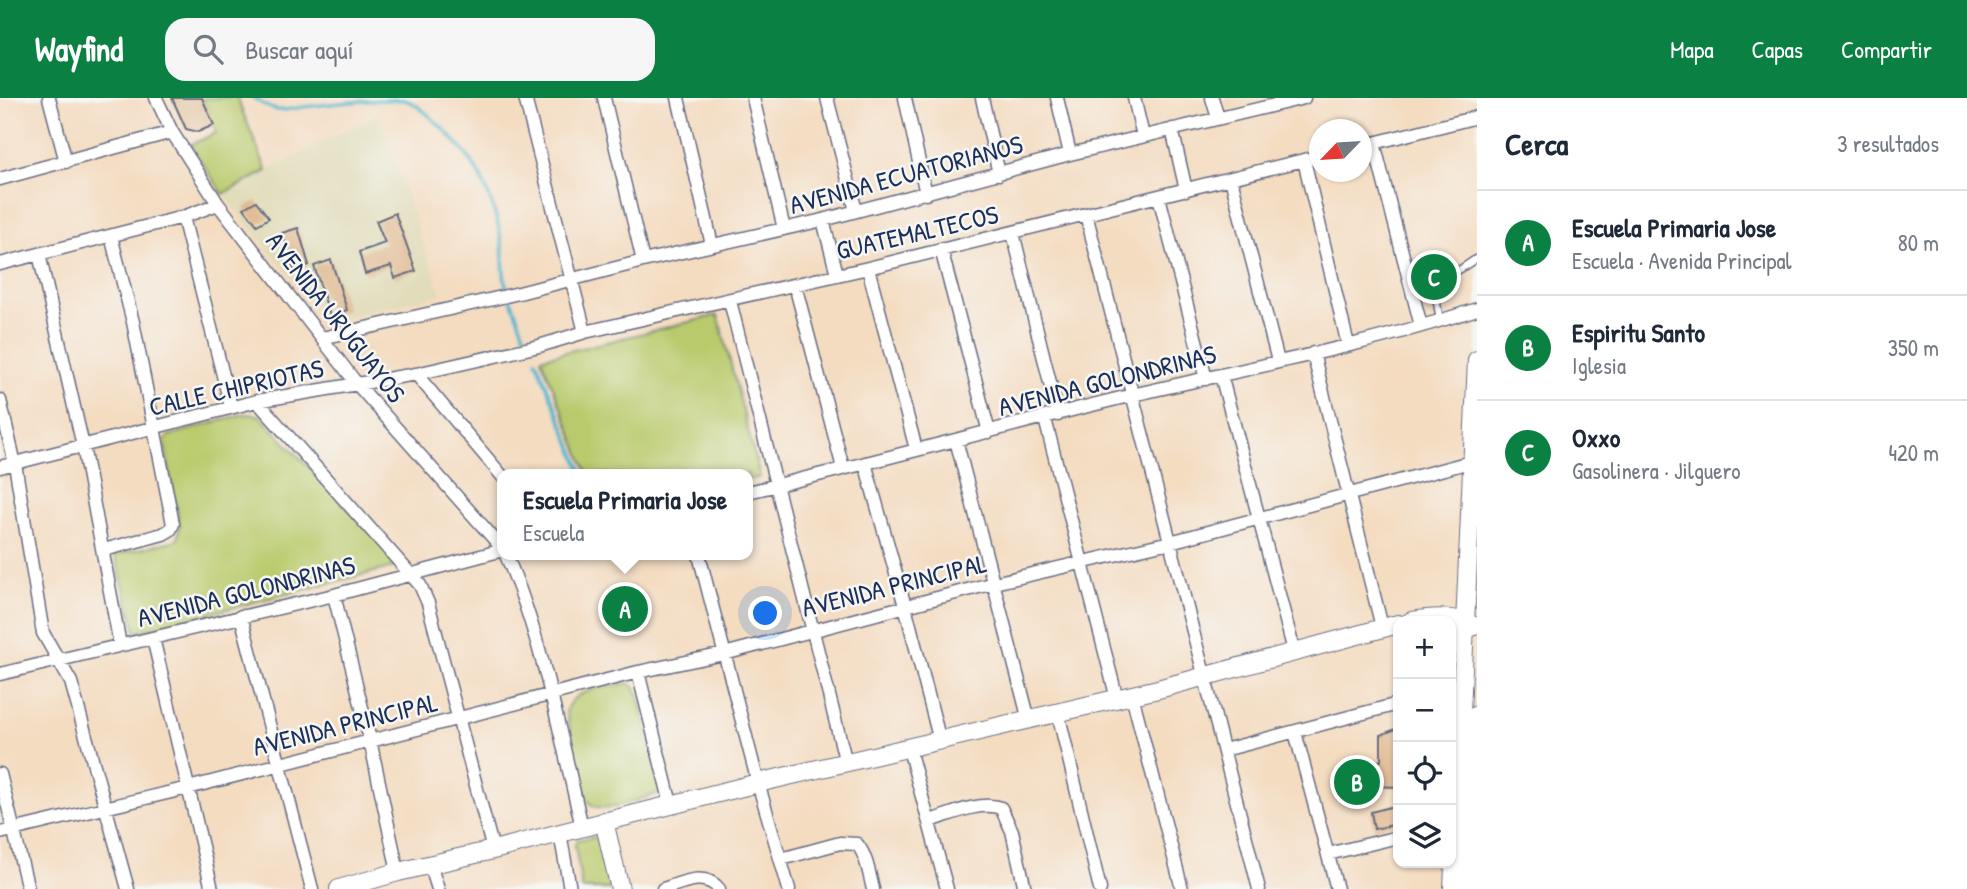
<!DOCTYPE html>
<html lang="es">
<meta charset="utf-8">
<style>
:root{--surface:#fff;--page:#f6f6f7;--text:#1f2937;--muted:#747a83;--line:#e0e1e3;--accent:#0b8043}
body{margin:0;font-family:"Patrick Hand",sans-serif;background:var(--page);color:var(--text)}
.controls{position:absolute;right:21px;bottom:21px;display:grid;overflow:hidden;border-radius:14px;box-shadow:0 2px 5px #0004}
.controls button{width:63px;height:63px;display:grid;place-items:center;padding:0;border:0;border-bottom:2px solid var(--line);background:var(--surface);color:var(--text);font:35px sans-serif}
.compass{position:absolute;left:1309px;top:21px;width:63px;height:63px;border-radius:50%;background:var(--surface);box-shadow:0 2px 5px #0004;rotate:245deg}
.you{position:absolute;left:766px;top:516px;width:24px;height:24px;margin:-18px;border:5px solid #fff;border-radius:50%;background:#1a73e8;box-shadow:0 0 0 10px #1a73e833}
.badge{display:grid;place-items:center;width:46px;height:46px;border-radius:50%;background:var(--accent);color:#fff;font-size:23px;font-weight:700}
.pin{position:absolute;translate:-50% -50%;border:4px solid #fff;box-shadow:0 2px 7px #0006}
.popup{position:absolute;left:497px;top:371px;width:256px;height:91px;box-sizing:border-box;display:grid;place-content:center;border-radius:14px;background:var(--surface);filter:drop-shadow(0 2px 5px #0005);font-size:23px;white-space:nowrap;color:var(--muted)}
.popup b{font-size:26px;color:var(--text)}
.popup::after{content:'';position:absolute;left:50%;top:100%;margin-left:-14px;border:14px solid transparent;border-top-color:var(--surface)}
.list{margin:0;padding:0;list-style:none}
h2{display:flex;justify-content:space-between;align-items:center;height:91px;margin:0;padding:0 28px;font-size:30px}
h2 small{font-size:23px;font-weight:400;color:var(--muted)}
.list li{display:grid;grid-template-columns:46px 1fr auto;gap:21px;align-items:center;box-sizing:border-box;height:105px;padding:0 28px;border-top:2px solid var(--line)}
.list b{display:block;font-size:26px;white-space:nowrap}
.list p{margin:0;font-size:23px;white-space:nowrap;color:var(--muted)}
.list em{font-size:23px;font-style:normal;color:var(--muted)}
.icon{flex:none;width:38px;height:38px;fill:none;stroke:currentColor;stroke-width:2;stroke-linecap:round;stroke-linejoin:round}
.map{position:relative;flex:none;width:1477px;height:791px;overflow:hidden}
header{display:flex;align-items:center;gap:42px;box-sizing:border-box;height:98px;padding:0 35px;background:var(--accent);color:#fff}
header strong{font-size:33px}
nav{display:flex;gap:38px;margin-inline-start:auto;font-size:24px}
.search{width:490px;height:63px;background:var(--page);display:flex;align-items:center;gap:18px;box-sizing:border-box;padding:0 24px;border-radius:21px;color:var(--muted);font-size:26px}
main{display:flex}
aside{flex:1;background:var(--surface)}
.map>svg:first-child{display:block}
.built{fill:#e1dcba}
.green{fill:#b9ca6c;stroke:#6a7c65;stroke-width:2}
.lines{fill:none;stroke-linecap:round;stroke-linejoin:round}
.stream{stroke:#4fb6ce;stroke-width:3.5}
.building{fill:#e1bb93}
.lane-casing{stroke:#676c81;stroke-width:9}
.street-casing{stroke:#676c81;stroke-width:15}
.secondary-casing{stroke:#676c81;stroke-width:20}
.lane{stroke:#fff;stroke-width:6}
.street{stroke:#fff;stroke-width:12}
.secondary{stroke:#fff;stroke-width:18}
.labels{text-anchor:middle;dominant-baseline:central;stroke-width:5;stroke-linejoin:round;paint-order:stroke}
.street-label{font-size:26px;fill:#1b2f5e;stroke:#f6f6f2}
</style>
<header>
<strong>Wayfind</strong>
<div class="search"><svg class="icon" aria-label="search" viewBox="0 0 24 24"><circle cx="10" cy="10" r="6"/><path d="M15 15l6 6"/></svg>Buscar aquí</div>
<nav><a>Mapa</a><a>Capas</a><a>Compartir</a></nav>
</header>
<main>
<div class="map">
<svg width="1477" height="791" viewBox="0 0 1477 791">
<rect width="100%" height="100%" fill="#f6f6f2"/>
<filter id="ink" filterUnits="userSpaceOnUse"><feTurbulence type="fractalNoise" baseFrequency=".0143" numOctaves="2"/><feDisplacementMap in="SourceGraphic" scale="14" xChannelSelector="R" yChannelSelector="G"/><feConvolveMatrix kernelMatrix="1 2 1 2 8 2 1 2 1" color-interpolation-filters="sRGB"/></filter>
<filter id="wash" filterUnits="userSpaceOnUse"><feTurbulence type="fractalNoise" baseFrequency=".00686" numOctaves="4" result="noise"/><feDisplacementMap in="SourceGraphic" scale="28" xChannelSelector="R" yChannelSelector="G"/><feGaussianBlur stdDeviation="1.57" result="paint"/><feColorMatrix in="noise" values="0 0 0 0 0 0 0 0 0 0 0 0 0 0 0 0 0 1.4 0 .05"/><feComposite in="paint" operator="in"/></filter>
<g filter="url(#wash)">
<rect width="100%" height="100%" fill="#f4dcc1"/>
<!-- built -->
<path class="built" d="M 378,16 L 441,196 L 328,224 L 223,96 Z"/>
<!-- green -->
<path class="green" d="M 202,0 L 237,0 L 267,73 L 223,96 L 190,47 L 216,35 Z
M 718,217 L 760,379 L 748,382 L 748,376 L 588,376 L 541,260 Z
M 243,316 L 259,317 L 384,448 L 394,469 L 136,534 L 115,457 L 177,442 L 180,427 L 164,344 L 168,338 Z
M 628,585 L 634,589 L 639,598 L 662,691 L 660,695 C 645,699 608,714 594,708 C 588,705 587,701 584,695 L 566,613 C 572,590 607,589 628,585 Z
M 594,739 L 599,742 L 612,791 L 582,791 L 575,747 L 577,742 Z"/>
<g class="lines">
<!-- stream -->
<path class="stream" d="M 254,0 C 261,5 269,11 277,12 C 285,13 296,10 304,9 C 331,6 379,0 405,2 C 422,6 461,48 471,63 C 487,87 498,119 502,147 C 504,164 502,179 508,194
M 511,202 L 524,236
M 536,262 L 583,376"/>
</g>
<g id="blocks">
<!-- building -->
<path class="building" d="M 172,0 L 202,0 L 214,27 L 198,34 L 186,31 Z
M 256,103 L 269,120 L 257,127 L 244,110 Z
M 395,115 L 416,173 L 395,180 L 391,168 L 365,176 L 359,154 L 385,145 L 376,123 Z
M 298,130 L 309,167 L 294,172 L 282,135 Z
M 1436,158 L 1441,177 L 1433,183 L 1431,194 L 1422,162 Z
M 331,162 L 347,212 L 330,218 L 314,168 Z
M 1398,630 L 1398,689 L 1373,688 L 1373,663 L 1381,663 L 1381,637 Z
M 1398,707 L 1398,726 L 1374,731 L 1371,714 Z"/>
</g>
</g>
<g filter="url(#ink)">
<use href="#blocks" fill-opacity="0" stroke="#676c81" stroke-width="2"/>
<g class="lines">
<defs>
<path id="lane" d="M 1440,223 L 1436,199 L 1438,186 L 1477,160"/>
<path id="street" d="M 49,0 L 66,64
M 156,0 L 172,34 L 218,106 L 357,286 L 503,451
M 525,0 L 585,234
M 604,0 L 643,163
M 678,0 L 712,147
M 753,0 L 784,131
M 827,0 L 856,113
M 905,0 L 926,96
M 982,0 L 999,76
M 1057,0 L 1070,56
M 1134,0 L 1143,38
M 1212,0 L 1218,20
M 1172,31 L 1186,92
M 1374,45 L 1421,228
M 1362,48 L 1477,19
M 1304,62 L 1348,247
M 0,81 L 172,34
M 1231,81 L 1278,263
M 1159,99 L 1206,281
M 1086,116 L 1259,791
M 183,119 L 231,309
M 823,122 L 837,176
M 1013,135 L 1058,317
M 941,151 L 989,334
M 39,156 L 83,348 L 120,547
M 0,166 L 183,119 L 218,106
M 868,170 L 916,351
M 795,187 L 843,370
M 730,203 L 846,665
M 322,240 L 519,195 L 643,163 L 823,122 L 1070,56 L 1304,0
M 1313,255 L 1382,529
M 416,276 L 503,379
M 1221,277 L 1294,553
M 0,302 L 15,366 L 43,535 L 71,584 L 128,791
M 257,303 L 420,487 L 428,505 L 493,752
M 1045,321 L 1117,601
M 956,342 L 1029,622
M 865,365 L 905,508 L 940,643
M 0,369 L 257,303 L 416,276 L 539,248 L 585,234 L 868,170 L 1320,58
M 748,394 C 877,364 1004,328 1133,297 C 1248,270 1365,248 1477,211
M 104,452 L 163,436 L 170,432 L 173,426 L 133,224 L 111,138
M 506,457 C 542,539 561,641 582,729
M 699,457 L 758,685 L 789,791
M 334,497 L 370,642 L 398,774
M 241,518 L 312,791
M 153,540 L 212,791
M 638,574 L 671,706
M 0,576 L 334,497 L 503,452
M 1132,597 L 1182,791
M 1058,615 L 1100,791
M 1295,634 L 1337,791
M 909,651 L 947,791
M 1224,652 L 1398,606
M 0,676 L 28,791
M 930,723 C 950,717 980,702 1001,710 L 1012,733 L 1025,791
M 0,735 L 188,690 L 638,574 L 724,556 L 994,485 L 1170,444 L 1474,363
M 560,735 L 570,791
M 1328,756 L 1398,739
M 781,761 L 840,745 L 857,746 C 867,758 869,776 873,791
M 430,766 L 438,791
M 663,791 C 682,785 705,773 719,791"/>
<path id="secondary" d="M 1411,523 C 1434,519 1453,518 1474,528
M 604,723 L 620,791
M 339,791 L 398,774 L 493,752 L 758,685 L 1158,591 L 1398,526
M 1453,791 L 1477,262
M 1469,791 L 1477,617"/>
</defs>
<!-- lane casing -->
<use href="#lane" class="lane-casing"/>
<!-- street casing -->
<use href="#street" class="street-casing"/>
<!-- secondary casing -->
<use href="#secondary" class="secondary-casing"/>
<!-- lane -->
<use href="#lane" class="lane"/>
<!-- street -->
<use href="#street" class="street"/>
<!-- secondary -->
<use href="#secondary" class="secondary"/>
</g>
</g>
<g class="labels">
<!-- street labels -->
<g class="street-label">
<text transform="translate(906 76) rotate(-15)">AVENIDA ECUATORIANOS</text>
<text transform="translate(917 134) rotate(-13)">GUATEMALTECOS</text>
<text transform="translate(336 219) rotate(52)">AVENIDA URUGUAYOS</text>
<text transform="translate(1107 282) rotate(-14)">AVENIDA GOLONDRINAS</text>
<text transform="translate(236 289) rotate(-13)">CALLE CHIPRIOTAS</text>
<text transform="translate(894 487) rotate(-14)">AVENIDA PRINCIPAL</text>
<text transform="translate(246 493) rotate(-14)">AVENIDA GOLONDRINAS</text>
<text transform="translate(345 626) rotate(-14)">AVENIDA PRINCIPAL</text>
</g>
</g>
</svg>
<div class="controls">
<button>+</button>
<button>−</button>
<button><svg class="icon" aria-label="locate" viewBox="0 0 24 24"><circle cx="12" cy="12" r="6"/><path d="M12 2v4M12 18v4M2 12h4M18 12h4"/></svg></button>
<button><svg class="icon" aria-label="layers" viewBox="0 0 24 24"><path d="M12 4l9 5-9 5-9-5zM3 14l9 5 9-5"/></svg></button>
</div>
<svg class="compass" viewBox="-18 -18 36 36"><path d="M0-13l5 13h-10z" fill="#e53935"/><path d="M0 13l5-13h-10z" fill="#747a83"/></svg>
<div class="you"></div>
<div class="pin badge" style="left:625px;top:511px">A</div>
<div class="popup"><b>Escuela Primaria Jose</b>Escuela</div>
<div class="pin badge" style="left:1357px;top:684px">B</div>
<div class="pin badge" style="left:1434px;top:179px">C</div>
</div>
<aside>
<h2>Cerca<small>3 resultados</small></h2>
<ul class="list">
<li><span class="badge">A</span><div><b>Escuela Primaria Jose</b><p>Escuela · Avenida Principal</p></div><em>80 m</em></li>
<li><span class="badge">B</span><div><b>Espiritu Santo</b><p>Iglesia</p></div><em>350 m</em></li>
<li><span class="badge">C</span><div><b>Oxxo</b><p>Gasolinera · Jilguero</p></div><em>420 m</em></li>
</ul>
</aside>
</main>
